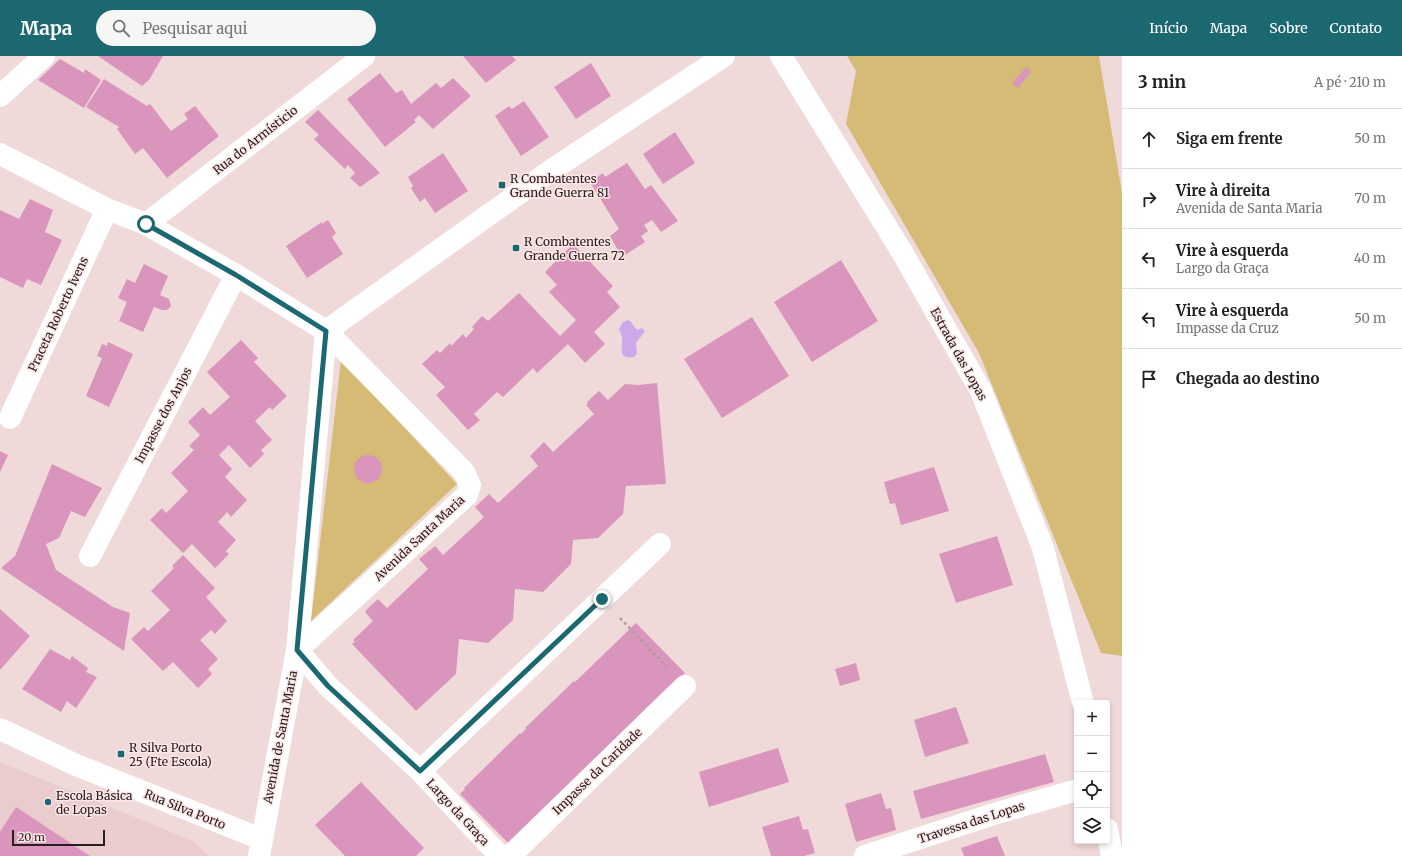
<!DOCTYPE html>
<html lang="pt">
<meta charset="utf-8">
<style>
:root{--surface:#fff;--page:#f6f6f6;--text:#222;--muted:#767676;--line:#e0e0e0;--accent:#1c6870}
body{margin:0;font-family:Merriweather,serif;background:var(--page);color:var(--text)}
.controls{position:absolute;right:12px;bottom:12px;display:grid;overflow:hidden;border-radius:4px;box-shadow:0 2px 6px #0003}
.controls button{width:36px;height:36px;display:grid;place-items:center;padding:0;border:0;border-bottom:1px solid var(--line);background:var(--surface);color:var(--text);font:20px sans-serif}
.scale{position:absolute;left:12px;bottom:10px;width:93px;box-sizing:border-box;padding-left:4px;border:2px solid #282020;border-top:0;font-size:11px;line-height:14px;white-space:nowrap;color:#282020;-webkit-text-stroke:3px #fde6e6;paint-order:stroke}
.stop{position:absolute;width:12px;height:12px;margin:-9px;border:3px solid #1c6870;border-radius:50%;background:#fff}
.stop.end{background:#1c6870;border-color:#fff;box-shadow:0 1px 4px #0008}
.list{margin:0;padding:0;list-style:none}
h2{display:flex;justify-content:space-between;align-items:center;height:52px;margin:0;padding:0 16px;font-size:17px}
h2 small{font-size:13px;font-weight:400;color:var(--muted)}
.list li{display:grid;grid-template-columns:26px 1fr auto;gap:12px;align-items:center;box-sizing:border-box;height:60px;padding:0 16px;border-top:1px solid var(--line)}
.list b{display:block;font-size:15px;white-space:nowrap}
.list p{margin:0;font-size:13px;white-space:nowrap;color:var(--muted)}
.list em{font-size:13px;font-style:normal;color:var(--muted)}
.icon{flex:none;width:22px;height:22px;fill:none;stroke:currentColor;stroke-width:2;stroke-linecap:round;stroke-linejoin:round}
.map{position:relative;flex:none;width:1122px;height:800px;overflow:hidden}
header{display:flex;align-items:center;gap:24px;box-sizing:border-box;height:56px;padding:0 20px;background:var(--accent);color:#fff}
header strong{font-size:19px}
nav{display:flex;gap:22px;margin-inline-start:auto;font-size:14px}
.search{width:280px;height:36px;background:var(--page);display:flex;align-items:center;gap:10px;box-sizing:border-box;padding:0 14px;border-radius:22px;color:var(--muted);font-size:15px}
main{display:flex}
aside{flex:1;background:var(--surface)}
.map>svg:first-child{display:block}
.built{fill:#ebcccc}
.green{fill:#d6bb76}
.water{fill:#cca9e8}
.building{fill:#d995bc}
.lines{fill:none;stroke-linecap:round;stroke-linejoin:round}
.path{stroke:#af9d9d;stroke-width:2.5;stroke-dasharray:3 3;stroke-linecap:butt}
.minor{stroke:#fff;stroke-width:22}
.route{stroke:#1c6870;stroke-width:5}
.poi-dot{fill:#1c6870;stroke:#fde6e6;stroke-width:1.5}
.labels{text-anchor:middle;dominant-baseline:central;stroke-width:3;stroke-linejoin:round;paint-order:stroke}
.street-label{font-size:12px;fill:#282020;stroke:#fde6e6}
.poi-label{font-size:12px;fill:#282020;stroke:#fde6e6;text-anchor:start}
</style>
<header>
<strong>Mapa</strong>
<div class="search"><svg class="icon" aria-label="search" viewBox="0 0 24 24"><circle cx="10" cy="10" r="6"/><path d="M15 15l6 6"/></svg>Pesquisar aqui</div>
<nav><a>Início</a><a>Mapa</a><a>Sobre</a><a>Contato</a></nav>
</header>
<main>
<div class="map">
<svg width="1122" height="800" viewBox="0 0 1122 800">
<rect width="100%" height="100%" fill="#f0d9d9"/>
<!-- built -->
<path class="built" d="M 0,706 L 193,785 L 209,800 L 0,800 Z"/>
<!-- green -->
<path class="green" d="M 847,0 L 1099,0 L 1122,137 L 1122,600 L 1101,597 L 979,297 L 846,68 L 856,15 Z
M 341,304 L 457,428 L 311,565 Z"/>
<!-- water -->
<path class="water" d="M 628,264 L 630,265 L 637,274 L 642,272 L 645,275 L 636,287 L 637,298 L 634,301 C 617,303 623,294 622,282 C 622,279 620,276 619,273 L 623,266 Z"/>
<!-- building -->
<path class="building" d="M 98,0 L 163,0 L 149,24 L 142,30 Z
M 463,0 L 512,0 L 516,4 L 486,27 Z
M 60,3 L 84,17 L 85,13 L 101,24 L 84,52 L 38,24 Z
M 591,7 L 611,40 L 576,63 L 554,31 Z
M 1026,11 L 1031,16 L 1018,32 L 1012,27 Z
M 380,17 L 396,37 L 402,34 L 411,48 L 436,27 L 441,32 L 453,22 L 471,40 L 433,73 L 419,59 L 414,64 L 416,66 L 385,91 L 347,43 Z
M 104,23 L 147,50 L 150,48 L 171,75 L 188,63 L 184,58 L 195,50 L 219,80 L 167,122 L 143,92 L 135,98 L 117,73 L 119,71 L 86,51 Z
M 524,45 L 549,81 L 521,100 L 495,60 L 509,50 L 512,53 Z
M 318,54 L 380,117 L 360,131 L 350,122 L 355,117 L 348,109 L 345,113 L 314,83 L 319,79 L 305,66 Z
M 675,76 L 695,107 L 663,128 L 643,98 Z
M 443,97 L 468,135 L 435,157 L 425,142 L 420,146 L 411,132 L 413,130 L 408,121 Z
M 627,107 L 645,133 L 651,129 L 678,165 L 661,176 L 652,164 L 644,169 L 648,175 L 641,180 L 645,186 L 622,201 L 610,180 L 619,173 L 590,126 L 603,117 L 605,121 Z
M 30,143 L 53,154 L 45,176 L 62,184 L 41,229 L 27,223 L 23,232 L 0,221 L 0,154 L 19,163 Z
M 328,164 L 336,177 L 332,181 L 343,198 L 307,222 L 286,190 L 322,166 L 322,168 Z
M 573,188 L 613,230 L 607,236 L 620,251 L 594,276 L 605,288 L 585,307 L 568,288 L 537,317 L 533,312 L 503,341 L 497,336 L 474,358 L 480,364 L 468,374 L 436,339 L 445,331 L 422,308 L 437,294 L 440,297 L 450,287 L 451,290 L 463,278 L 466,282 L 474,273 L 472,271 L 482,260 L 488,265 L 519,237 L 560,280 L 576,264 L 549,236 L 557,229 L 545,216 Z
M 841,204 L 878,265 L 812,306 L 774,246 Z
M 144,208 L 168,220 L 160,239 L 169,243 L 171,250 L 167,254 L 162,254 L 154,251 L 143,276 L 119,265 L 127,246 L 118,242 L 127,223 L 135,227 Z
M 752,261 L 789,320 L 722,362 L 684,303 Z
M 241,284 L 258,302 L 254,306 L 287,340 L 272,354 L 270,351 L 255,365 L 272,384 L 261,394 L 264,398 L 250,412 L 229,389 L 219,399 L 232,413 L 225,421 L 247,444 L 231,461 L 227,456 L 218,466 L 236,484 L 226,495 L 229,498 L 215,512 L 192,488 L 183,497 L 150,464 L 162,452 L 166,457 L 188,435 L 171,417 L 194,394 L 189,390 L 200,379 L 188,366 L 203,351 L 210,359 L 230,341 L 207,316 Z
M 108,286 L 133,298 L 109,351 L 86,340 L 102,302 L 97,300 L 102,288 L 107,290 Z
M 657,327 L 666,428 L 626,430 L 623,458 L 598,482 L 573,484 L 571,508 L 543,536 L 515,533 L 513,564 L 488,587 L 459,583 L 456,618 L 416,655 L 352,588 L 355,586 L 353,584 L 373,565 L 365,556 L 366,554 L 378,543 L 387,552 L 428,513 L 419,503 L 435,490 L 443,499 L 484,461 L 475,451 L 489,438 L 498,447 L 538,410 L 530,400 L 544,386 L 553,396 L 594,358 L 586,349 L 588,347 L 587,346 L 599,335 L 608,344 L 625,328 L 638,329 Z
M 0,395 L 8,399 L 0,416 Z
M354 413a14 14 0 1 1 28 0a14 14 0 1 1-28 0Z
M 52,408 L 102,432 L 85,461 L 71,455 L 59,482 L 46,488 L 56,514 L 113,551 L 130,557 L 124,595 L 1,512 L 15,500 Z
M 934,411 L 949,455 L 901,469 L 895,447 L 890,448 L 884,426 Z
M 997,480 L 1013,529 L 956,547 L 939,498 Z
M 183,499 L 215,532 L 206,541 L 227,565 L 215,578 L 211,574 L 200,584 L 218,603 L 208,613 L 212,618 L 198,632 L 173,606 L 163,615 L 131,583 L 144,571 L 148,575 L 170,554 L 151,535 L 174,512 L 172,510 Z
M 0,553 L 30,580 L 0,614 Z
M 636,567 L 685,617 L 509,788 L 460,738 L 465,733 L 464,732 L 520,677 L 521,678 L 526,673 L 525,672 L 574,625 L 575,626 Z
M 50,593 L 70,604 L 72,600 L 88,612 L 86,616 L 97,621 L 76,652 L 67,645 L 61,656 L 22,633 Z
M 856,607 L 860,624 L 840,630 L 835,613 Z
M 956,651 L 969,687 L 925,701 L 914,664 Z
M 778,692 L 789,726 L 709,751 L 699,716 Z
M 1045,698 L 1054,726 L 921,763 L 913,735 Z
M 361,726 L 424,792 L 416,800 L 345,800 L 315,769 Z
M 881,737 L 886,753 L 891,752 L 896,774 L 856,786 L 845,748 Z
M 16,751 L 90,800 L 0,800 L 0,776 Z
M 799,760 L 803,774 L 808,773 L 815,797 L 804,800 L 771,800 L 762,771 Z
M 997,780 L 1005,800 L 964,800 L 961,792 Z"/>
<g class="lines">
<!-- path -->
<path class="path" d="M 620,562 L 667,611"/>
<!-- minor -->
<path class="minor" d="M 781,0 L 902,196 L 981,335 L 1043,492 L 1083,647
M 0,40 L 44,0
M 0,98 L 107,153 L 146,168 L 236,219 L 326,275 L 464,416 L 470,429 L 467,439 L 297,594 L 328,630 L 420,715 L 500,800
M 146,168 L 364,0
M 326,275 L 553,113 L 724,0
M 10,362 L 107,153
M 90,500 L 236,219
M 0,673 L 76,709 L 261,783
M 420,715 L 660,488
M 1107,773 L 1112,800
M 259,800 L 297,594 L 326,275
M 510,800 L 685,630
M 865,800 L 997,757 L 1077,734"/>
</g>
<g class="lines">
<!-- route -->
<path class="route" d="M 146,168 L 236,219 L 326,275 L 297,594 L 328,630 L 420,715 L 602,543"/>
</g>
<!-- markers -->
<g class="poi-dot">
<rect x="498" y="125" width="8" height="8" rx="2"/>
<rect x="512" y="188" width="8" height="8" rx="2"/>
<rect x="117" y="694" width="8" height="8" rx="2"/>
<circle cx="48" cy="746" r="4"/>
</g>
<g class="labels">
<!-- street labels -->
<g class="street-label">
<text transform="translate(255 84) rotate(-38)">Rua do Armísticio</text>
<text transform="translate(58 258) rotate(-65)">Praceta Roberto Ivens</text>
<text transform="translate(959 298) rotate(61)">Estrada das Lopas</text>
<text transform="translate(163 359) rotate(-62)">Impasse dos Anjos</text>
<text transform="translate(419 482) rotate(-43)">Avenida Santa Maria</text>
<text transform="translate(280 681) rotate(-79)">Avenida de Santa Maria</text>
<text transform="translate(597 715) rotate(-44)">Impasse da Caridade</text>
<text transform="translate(185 753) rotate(22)">Rua Silva Porto</text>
<text transform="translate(458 756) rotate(47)">Largo da Graça</text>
<text transform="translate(971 766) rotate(-18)">Travessa das Lopas</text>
</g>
<!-- poi labels -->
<g class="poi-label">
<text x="510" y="122">R Combatentes<tspan x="510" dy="14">Grande Guerra 81</tspan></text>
<text x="524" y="185">R Combatentes<tspan x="524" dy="14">Grande Guerra 72</tspan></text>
<text x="129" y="691">R Silva Porto<tspan x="129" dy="14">25 (Fte Escola)</tspan></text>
<text x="56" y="739">Escola Básica<tspan x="56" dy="14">de Lopas</tspan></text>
</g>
</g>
</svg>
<div class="controls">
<button>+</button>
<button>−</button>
<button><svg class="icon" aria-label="locate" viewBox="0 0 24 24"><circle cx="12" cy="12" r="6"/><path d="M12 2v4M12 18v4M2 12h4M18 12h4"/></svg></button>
<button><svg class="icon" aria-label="layers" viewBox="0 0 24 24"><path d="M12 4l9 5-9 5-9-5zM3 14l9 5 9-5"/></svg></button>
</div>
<div class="scale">20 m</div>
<div class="stop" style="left:146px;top:168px"></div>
<div class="stop end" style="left:602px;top:543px"></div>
</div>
<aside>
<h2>3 min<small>A pé · 210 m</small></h2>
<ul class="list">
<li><svg class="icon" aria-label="ahead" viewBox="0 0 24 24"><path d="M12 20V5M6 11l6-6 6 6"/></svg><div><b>Siga em frente</b></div><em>50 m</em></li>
<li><svg class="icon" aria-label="right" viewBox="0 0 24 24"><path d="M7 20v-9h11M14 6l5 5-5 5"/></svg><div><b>Vire à direita</b><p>Avenida de Santa Maria</p></div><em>70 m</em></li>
<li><svg class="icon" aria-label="left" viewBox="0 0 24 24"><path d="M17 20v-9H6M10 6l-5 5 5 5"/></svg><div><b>Vire à esquerda</b><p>Largo da Graça</p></div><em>40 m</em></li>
<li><svg class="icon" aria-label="left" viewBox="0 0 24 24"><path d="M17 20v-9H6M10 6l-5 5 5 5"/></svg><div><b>Vire à esquerda</b><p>Impasse da Cruz</p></div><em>50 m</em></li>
<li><svg class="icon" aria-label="arrive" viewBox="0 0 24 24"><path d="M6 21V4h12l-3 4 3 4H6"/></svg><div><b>Chegada ao destino</b></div></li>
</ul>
</aside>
</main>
